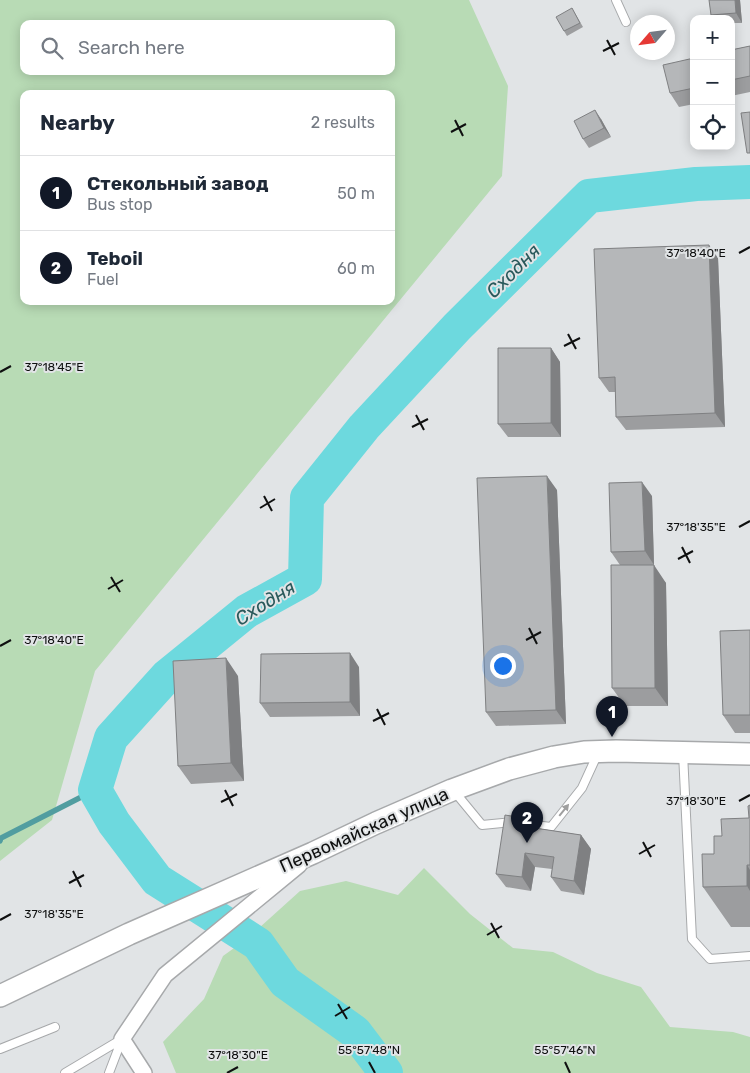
<!DOCTYPE html>
<meta charset="utf-8">
<style>
:root{--surface:#fff;--page:#f6f6f7;--text:#1f2937;--muted:#747a83;--line:#e0e1e3;--accent:#111827}
body{margin:0;font-family:Rubik,sans-serif;background:var(--page);color:var(--text)}
.controls{position:absolute;right:15px;top:15px;display:grid;overflow:hidden;border-radius:10px;box-shadow:0 2px 12px #0003}
.controls button{width:45px;height:45px;display:grid;place-items:center;padding:0;border:0;border-bottom:1px solid var(--line);background:var(--surface);color:var(--text);font:25px sans-serif}
.compass{position:absolute;left:630px;top:15px;width:45px;height:45px;border-radius:50%;background:var(--surface);box-shadow:0 2px 12px #0003;rotate:242deg}
.you{position:absolute;left:502px;top:665px;width:18px;height:18px;margin:-12px;border:4px solid #fff;border-radius:50%;background:#1a73e8;box-shadow:0 0 0 8px #1a73e833}
.badge{display:grid;place-items:center;width:32px;height:32px;border-radius:50%;background:var(--accent);color:#fff;font-size:16px;font-weight:700}
.pin{position:absolute;translate:-50% -41px;filter:drop-shadow(0 1px 2px #0008)}
.pin::after{content:'';position:absolute;top:26px;width:18px;height:15px;background:inherit;clip-path:polygon(0 0,100% 0,50% 100%)}
.list{margin:0;padding:0;list-style:none}
h2{display:flex;justify-content:space-between;align-items:center;height:65px;margin:0;padding:0 20px;font-size:21px}
h2 small{font-size:16px;font-weight:400;color:var(--muted)}
.list li{display:grid;grid-template-columns:32px 1fr auto;gap:15px;align-items:center;box-sizing:border-box;height:75px;padding:0 20px;border-top:1px solid var(--line)}
.list b{display:block;font-size:19px;white-space:nowrap}
.list p{margin:0;font-size:16px;white-space:nowrap;color:var(--muted)}
.list em{font-size:16px;font-style:normal;color:var(--muted)}
.icon{flex:none;width:28px;height:28px;fill:none;stroke:currentColor;stroke-width:2;stroke-linecap:round;stroke-linejoin:round}
.map{position:relative;flex:none;width:750px;height:1073px;overflow:hidden}
.search{position:absolute;background:var(--surface);box-shadow:0 2px 12px #0003;left:20px;top:20px;width:375px;height:55px;display:flex;align-items:center;gap:12px;box-sizing:border-box;padding:0 18px;border-radius:10px;color:var(--muted);font-size:19px}
.panel{position:absolute;background:var(--surface);box-shadow:0 2px 12px #0003;left:20px;top:90px;width:375px;height:215px;border-radius:10px}
.map>svg:first-child{display:block}
.green{fill:#b8dbb5;fill-rule:evenodd}
.lines{fill:none;stroke-linecap:round;stroke-linejoin:round}
.stream{stroke:#519da0;stroke-width:5.5}
.river{stroke:#6dd9de;stroke-width:34}
.lane-casing{stroke:#a7a9ab;stroke-width:10}
.street-casing{stroke:#a7a9ab;stroke-width:18}
.secondary-casing{stroke:#a7a9ab;stroke-width:24}
.lane{stroke:#fff;stroke-width:8}
.street{stroke:#fff;stroke-width:15}
.secondary{stroke:#fff;stroke-width:21}
.wall{fill:#9c9d9f}
.shaded-wall{fill:#7f8082}
.building{fill:#b5b7b9;stroke:#7f8082}
.oneway{fill:#9f9f9f}
.ticks{fill:none;stroke:#0f1010;stroke-width:2}
.labels{text-anchor:middle;dominant-baseline:central;stroke-width:4;stroke-linejoin:round;paint-order:stroke}
.street-label{font-size:18px;fill:#0f1010;stroke:#e1e4e6}
.water-label{font-size:19px;font-style:italic;fill:#29595b;stroke:#e1e4e6}
.ticks-label{font-size:12px;text-anchor:middle;fill:#0f1010;stroke:#e1e4e6;stroke-width:4;stroke-linejoin:round;paint-order:stroke}
</style>
<div class="map">
<svg width="750" height="1073" viewBox="0 0 750 1073">
<rect width="100%" height="100%" fill="#e1e4e6"/>
<!-- green -->
<path class="green" d="M 0,0 L 469,0 L 508,86 L 502,176 L 95,671 L 52,820 L 0,861 ZM 24,24 L 391,24 L 391,71 L 24,71 ZM 24,94 L 391,94 L 391,301 L 24,301 Z
M 424,868 L 470,914 L 513,948 L 553,952 L 597,973 L 641,987 L 670,1027 L 733,1032 L 750,1037 L 750,1073 L 176,1073 L 163,1042 L 204,999 L 223,956 L 248,938 L 300,891 L 346,881 L 398,895 Z"/>
<g class="lines">
<!-- stream -->
<path class="stream" d="M 0,841 L 1,838 L 95,790"/>
<!-- river -->
<path class="river" d="M 386,1073 L 355,1032 L 285,982 L 258,944 L 157,880 L 114,823 L 95,790 L 111,738 L 167,676 L 247,611 L 305,579 L 307,498 L 364,427 L 457,327 L 589,196 L 696,184 L 750,182"/>
<defs>
<path id="lane" d="M 616,0 L 626,22
M 683,753 L 692,939 L 710,959 L 750,956
M 454,791 L 482,825 L 512,822
M 526,824 L 551,827 L 582,788 L 598,753
M 0,1049 L 55,1027
M 65,1073 L 122,1039
M 109,1073 L 122,1039"/>
<path id="street" d="M 144,1073 L 122,1039 L 165,975 L 299,865"/>
<path id="secondary" d="M 0,996 L 129,934 L 313,853 L 376,823 L 452,790 L 509,769 L 554,757 L 584,752 L 616,751 L 750,754"/>
</defs>
<!-- lane casing -->
<use href="#lane" class="lane-casing"/>
<!-- street casing -->
<use href="#street" class="street-casing"/>
<!-- secondary casing -->
<use href="#secondary" class="secondary-casing"/>
<!-- lane -->
<use href="#lane" class="lane"/>
<!-- street -->
<use href="#street" class="street"/>
<!-- secondary -->
<use href="#secondary" class="secondary"/>
</g>
<!-- wall -->
<path class="wall" d="M 709,0 L 740,0 L 742,23 L 731,23 L 731,19 L 713,19 L 711,15 Z
M 572,8 L 583,27 L 567,36 L 564,31 Z
M 750,46 L 750,92 L 731,96 L 731,50 Z
M 694,58 L 694,104 L 679,107 L 670,93 Z
M 601,119 L 611,137 L 589,148 L 583,139 Z
M 718,258 L 725,427 L 626,430 L 616,417 L 616,392 L 609,392 L 599,378 Z
M 551,348 L 560,362 L 561,437 L 508,437 L 498,424 Z
M 557,490 L 566,724 L 496,726 L 486,712 Z
M 652,496 L 654,565 L 646,565 L 666,583 L 668,706 L 625,706 L 612,688 L 620,565 L 611,552 Z
M 750,630 L 750,733 L 735,733 L 723,715 Z
M 359,667 L 360,716 L 270,717 L 260,703 Z
M 238,676 L 244,781 L 191,784 L 178,766 Z
M 750,805 L 750,927 L 731,927 L 703,887 L 714,854 L 722,836 L 749,818 Z
M 536,828 L 581,835 L 591,849 L 584,895 L 561,891 L 551,877 L 552,869 L 535,867 L 531,891 L 506,887 L 496,874 Z"/>
<!-- shaded-wall -->
<path class="shaded-wall" d="M 735,0 L 740,0 L 742,23 L 736,13 Z
M 595,110 L 601,119 L 611,137 L 604,128 Z
M 709,245 L 718,258 L 725,427 L 715,413 Z
M 551,348 L 560,362 L 561,437 L 551,423 Z
M 547,476 L 557,490 L 566,724 L 556,710 Z
M 642,482 L 652,496 L 654,565 L 645,551 Z
M 654,565 L 666,583 L 668,706 L 655,688 Z
M 350,653 L 359,667 L 360,716 L 350,702 Z
M 226,658 L 238,676 L 244,781 L 231,763 Z
M 529,819 L 539,833 L 528,827 Z
M 581,835 L 591,849 L 584,895 L 574,881 Z
M 525,853 L 535,867 L 531,891 L 522,877 Z
M 747,865 L 750,870 L 750,891 L 747,886 Z"/>
<!-- building -->
<path class="building" d="M 709,0 L 735,0 L 736,13 L 711,15 Z
M 572,8 L 580,23 L 564,31 L 556,17 Z
M 750,46 L 750,76 L 731,80 L 731,50 Z
M 694,58 L 694,88 L 670,93 L 663,65 Z
M 595,110 L 604,128 L 583,139 L 574,121 Z
M 750,112 L 750,153 L 747,153 L 741,113 Z
M 709,245 L 715,413 L 616,417 L 615,377 L 599,378 L 594,249 Z
M 498,348 L 551,348 L 551,423 L 498,424 Z
M 547,476 L 556,710 L 486,712 L 477,478 Z
M 642,482 L 645,551 L 611,552 L 609,483 Z
M 611,565 L 654,565 L 655,688 L 612,688 Z
M 750,630 L 750,715 L 723,715 L 720,631 Z
M 350,653 L 350,702 L 260,703 L 261,654 Z
M 226,658 L 231,763 L 178,766 L 173,661 Z
M 750,805 L 750,865 L 747,865 L 747,886 L 703,887 L 702,854 L 714,854 L 714,836 L 722,836 L 721,819 L 749,818 L 748,806 Z
M 505,815 L 529,819 L 528,827 L 581,835 L 574,881 L 551,877 L 554,857 L 525,853 L 522,877 L 496,874 Z"/>
<!-- one-way arrows -->
<defs><path id="oneway-solid" d="M-6-.8H1V-3.2L6.5 0L1 3.2V.8H-6Z" transform="scale(1.25)"/></defs>
<use class="oneway" href="#oneway-solid" transform="translate(564 810) rotate(-51)"/>
<!-- ticks -->
<path class="ticks" d="M 607,40 L 615,55M 603,51 L 619,43M 455,120 L 463,136M 451,132 L 466,124M 739,253 L 750,247M 568,334 L 576,349M 564,346 L 580,338M 0,372 L 11,366M 416,415 L 424,430M 412,427 L 428,419M 264,496 L 272,511M 260,508 L 275,499M 739,527 L 750,521M 682,547 L 690,563M 678,559 L 693,551M 111,577 L 120,592M 108,589 L 123,580M 529,628 L 537,644M 526,640 L 541,632M 0,646 L 11,640M 377,709 L 385,725M 373,721 L 389,713M 225,790 L 233,806M 739,801 L 750,795M 221,802 L 237,794M 643,842 L 651,857M 639,854 L 655,845M 73,871 L 81,887M 69,883 L 84,875M 0,920 L 11,914M 491,923 L 499,938M 487,935 L 502,926M 338,1004 L 347,1019M 335,1016 L 350,1007M 369,1062 L 375,1073M 565,1062 L 570,1073M 227,1073 L 238,1067"/>
<g class="labels">
<!-- street labels -->
<g class="street-label">
<text transform="translate(364 830) rotate(-24)">Первомайская улица</text>
</g>
<!-- water labels -->
<g class="water-label">
<text transform="translate(513 271) rotate(-45)">Сходня</text>
<text transform="translate(265 603) rotate(-32)">Сходня</text>
</g>
</g>
<g class="ticks-label">
<text x="696" y="257">37°18'40"E</text>
<text x="54" y="371">37°18'45"E</text>
<text x="696" y="531">37°18'35"E</text>
<text x="54" y="644">37°18'40"E</text>
<text x="696" y="805">37°18'30"E</text>
<text x="54" y="918">37°18'35"E</text>
<text x="369" y="1054">55°57'48"N</text>
<text x="565" y="1054">55°57'46"N</text>
<text x="238" y="1059">37°18'30"E</text>
</g>
</svg>
<div class="controls">
<button>+</button>
<button>−</button>
<button><svg class="icon" aria-label="locate" viewBox="0 0 24 24"><circle cx="12" cy="12" r="6"/><path d="M12 2v4M12 18v4M2 12h4M18 12h4"/></svg></button>
</div>
<svg class="compass" viewBox="-18 -18 36 36"><path d="M0-13l5 13h-10z" fill="#e53935"/><path d="M0 13l5-13h-10z" fill="#747a83"/></svg>
<div class="you"></div>
<div class="pin badge" style="left:612px;top:737px">1</div>
<div class="pin badge" style="left:527px;top:843px">2</div>
<div class="search"><svg class="icon" aria-label="search" viewBox="0 0 24 24"><circle cx="10" cy="10" r="6"/><path d="M15 15l6 6"/></svg>Search here</div>
<section class="panel">
<h2>Nearby<small>2 results</small></h2>
<ul class="list">
<li><span class="badge">1</span><div><b>Стекольный завод</b><p>Bus stop</p></div><em>50 m</em></li>
<li><span class="badge">2</span><div><b>Teboil</b><p>Fuel</p></div><em>60 m</em></li>
</ul>
</section>
</div>
